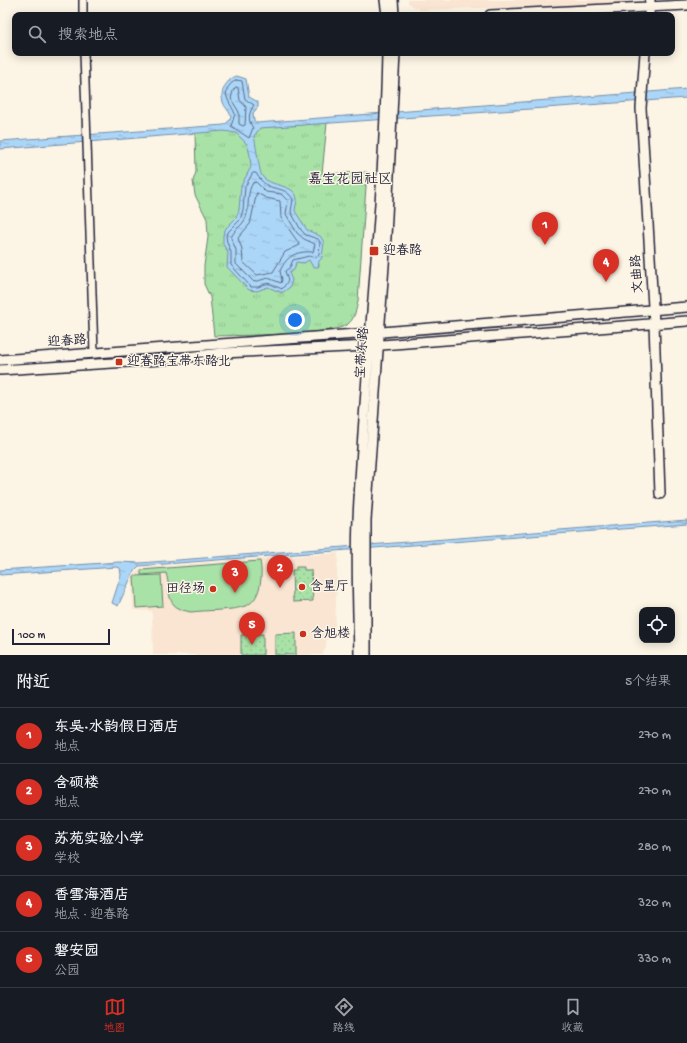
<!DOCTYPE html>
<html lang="zh">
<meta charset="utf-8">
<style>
:root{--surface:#171b24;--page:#242831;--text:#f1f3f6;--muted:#9ea1a6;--line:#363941;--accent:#d93025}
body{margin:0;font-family:"Gochi Hand","LXGW WenKai TC",sans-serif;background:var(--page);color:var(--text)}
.controls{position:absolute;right:12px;bottom:12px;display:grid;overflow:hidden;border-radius:8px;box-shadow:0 2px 10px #0003}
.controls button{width:36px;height:36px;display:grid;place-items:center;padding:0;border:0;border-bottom:1px solid var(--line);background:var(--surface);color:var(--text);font:20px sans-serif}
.scale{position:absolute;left:12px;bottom:10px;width:98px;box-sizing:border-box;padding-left:4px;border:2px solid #22223b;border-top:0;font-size:11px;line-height:14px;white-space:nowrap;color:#22223b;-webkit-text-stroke:3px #fcf5e5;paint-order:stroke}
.you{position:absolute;left:295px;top:320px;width:14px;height:14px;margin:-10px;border:3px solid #fff;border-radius:50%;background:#1a73e8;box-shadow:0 0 0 6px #1a73e833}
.badge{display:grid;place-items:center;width:26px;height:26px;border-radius:50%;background:var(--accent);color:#fff;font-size:13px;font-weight:700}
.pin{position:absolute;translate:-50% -33px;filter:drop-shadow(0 1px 2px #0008)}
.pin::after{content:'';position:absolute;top:21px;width:14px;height:12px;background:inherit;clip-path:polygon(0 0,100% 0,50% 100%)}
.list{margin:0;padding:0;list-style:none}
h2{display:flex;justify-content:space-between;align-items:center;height:52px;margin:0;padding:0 16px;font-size:17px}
h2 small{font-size:13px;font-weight:400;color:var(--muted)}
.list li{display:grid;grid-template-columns:26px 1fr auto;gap:12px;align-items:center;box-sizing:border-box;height:56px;padding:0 16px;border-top:1px solid var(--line)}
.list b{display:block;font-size:15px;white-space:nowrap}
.list p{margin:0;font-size:13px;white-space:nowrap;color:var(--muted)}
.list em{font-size:13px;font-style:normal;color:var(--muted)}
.icon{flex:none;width:22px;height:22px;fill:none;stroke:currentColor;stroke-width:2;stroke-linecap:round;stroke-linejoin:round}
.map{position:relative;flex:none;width:687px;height:655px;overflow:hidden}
.search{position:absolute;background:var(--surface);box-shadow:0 2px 10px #0003;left:12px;right:12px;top:12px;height:44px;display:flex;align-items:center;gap:10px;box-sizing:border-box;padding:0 14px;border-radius:8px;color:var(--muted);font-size:15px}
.sheet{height:332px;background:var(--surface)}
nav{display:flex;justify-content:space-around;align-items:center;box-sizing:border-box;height:56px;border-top:1px solid var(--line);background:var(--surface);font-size:11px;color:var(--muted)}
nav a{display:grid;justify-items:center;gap:2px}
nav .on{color:var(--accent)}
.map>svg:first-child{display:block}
.built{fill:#f9e5d2}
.grass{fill:url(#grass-tufts);stroke:#668271}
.garden{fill:url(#garden-dots);stroke:#668271}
.pitch{fill:#a9e2a7;stroke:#668271}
.water{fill:url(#water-ripples);stroke:#758eac}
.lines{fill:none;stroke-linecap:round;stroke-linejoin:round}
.shore{stroke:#596a86;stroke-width:1}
.street-casing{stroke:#22223b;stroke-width:10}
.secondary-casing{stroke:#22223b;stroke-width:12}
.street{stroke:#fcf5e5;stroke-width:7}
.secondary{stroke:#fcf5e5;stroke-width:9}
.poi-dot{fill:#c8321e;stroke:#fcf5e5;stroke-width:1.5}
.labels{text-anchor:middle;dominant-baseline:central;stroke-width:3;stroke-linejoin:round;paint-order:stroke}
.poi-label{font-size:13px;fill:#22223b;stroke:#fcf5e5;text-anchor:start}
.street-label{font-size:13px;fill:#22223b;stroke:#fcf5e5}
.neighbourhood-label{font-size:14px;fill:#22223b;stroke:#fcf5e5}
</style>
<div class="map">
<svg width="687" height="655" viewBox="0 0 687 655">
<defs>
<pattern id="grass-tufts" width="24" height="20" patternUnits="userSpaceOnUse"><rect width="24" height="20" fill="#a9e2a7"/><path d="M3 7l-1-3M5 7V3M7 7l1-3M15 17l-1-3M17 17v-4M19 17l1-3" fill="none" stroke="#91c291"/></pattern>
<pattern id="garden-dots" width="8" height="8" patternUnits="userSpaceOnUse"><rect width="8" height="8" fill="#a9e2a7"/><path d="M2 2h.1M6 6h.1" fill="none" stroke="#91c291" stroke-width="1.8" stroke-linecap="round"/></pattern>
<pattern id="water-ripples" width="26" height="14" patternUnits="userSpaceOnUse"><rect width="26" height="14" fill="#acd6f7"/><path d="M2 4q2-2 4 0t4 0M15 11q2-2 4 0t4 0" fill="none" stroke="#94b7d5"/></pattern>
</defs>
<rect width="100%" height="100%" fill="#fcf5e5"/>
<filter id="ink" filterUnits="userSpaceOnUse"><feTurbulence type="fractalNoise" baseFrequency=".025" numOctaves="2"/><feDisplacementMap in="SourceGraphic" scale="8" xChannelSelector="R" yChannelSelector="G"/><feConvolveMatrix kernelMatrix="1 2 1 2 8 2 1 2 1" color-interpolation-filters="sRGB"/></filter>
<g filter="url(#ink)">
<!-- built -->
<path class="built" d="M 408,0 L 633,0 L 628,3 L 420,10 L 408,3 Z
M 338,553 L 335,629 L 327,629 L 326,648 L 323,652 L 323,655 L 153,655 L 152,611 L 133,610 L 132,576 L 140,568 Z"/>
<!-- grass -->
<path class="grass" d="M 327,123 L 322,174 L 367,172 L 358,301 C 356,310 355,318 348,324 C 335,336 237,335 214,336 L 210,297 L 204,284 L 204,266 L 208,237 L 207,219 L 195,195 L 193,181 L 196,172 L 195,132 Z"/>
<!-- garden -->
<path class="garden" d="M 296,567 L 304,567 L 304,570 L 311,570 L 313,601 L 293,602 L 292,570 L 296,570 Z
M 296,633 L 296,655 L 275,655 L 275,634 Z
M 263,634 L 263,655 L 241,655 L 241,635 Z"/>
<!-- pitch -->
<path class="pitch" d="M 260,561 C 263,575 261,601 245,606 C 233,611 205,610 191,612 C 163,607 172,593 166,573 L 141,575 L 141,570 Z
M 161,575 L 163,606 L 136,608 L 134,576 Z"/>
<!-- water -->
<path class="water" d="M 237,76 L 246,79 L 249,97 L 258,102 L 258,107 L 253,113 L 254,121 L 257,123 L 687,89 L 687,98 L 260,128 L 254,136 C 256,144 259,171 262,176 C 271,188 295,183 297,199 C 297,203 295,207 295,211 L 307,230 L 320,236 L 324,242 L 322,258 L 319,261 L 318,267 L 313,267 L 309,260 L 304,263 L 296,262 L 294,270 L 289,273 L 292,280 L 290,287 L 282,293 L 268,287 L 257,291 L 249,290 L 227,267 L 228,252 L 223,244 L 223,235 L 226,228 L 236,218 L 239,210 L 241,186 L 251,167 L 250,155 L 247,144 L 236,133 L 224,131 L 0,149 L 0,141 L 224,125 L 229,121 L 231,116 C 229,110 224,107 223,102 C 219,91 228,78 237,76 Z
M 687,520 L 687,524 L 139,566 L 134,571 L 118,606 L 112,603 L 121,575 L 120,568 L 117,567 L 0,575 L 0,570 L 119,562 L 140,563 Z"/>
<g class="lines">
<!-- shore -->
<path class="shore" d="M 236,80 L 242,81 L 245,99 L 254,105 C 249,113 247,119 253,128 L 249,138 L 231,126 L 235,114 C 231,102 217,92 236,80 Z
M 236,87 L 238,88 L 240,100 L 246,107 L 245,125 L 243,126 L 239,124 L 239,112 L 231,99 L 233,91 Z
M 253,173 L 256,173 C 269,196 282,182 293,199 L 291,212 L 301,230 L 306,235 L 318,239 L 320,242 L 319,255 L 316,258 L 309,256 L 293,260 L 290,267 L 285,271 L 288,281 L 282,289 L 268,283 L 258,287 L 251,287 L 231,265 L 231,252 L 227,242 L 226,236 L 229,231 L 240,220 L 243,210 L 245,187 Z
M 253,183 L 256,182 L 266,192 L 281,194 L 288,201 L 286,214 L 297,233 L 304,239 L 315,244 L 313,252 C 297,251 287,255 280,271 L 282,280 L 281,283 L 268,278 L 254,282 L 236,264 L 236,250 L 231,238 C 234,229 243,226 246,217 C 250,206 246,192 253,183 Z
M 257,193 L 266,198 L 280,201 L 281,218 L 300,245 L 285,252 L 273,272 L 257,275 L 243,262 L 242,249 L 238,238 L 250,224 Z"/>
<defs>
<path id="street" d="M 83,0 L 83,15
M 84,53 L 94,353"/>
<path id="secondary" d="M 385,0 L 387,15
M 393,0 L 394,15
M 490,15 L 687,5
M 649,15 L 650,0
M 645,53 L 641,108 L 654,323 L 660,494
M 0,360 L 370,333 L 687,307
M 0,370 L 161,360 L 222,353 L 369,346 L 687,321
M 359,655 C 358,610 356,564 358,519 C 365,363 384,209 387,53
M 366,655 L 366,520 L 386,237 L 395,53"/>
</defs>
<!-- street casing -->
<use href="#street" class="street-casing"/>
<!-- secondary casing -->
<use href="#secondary" class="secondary-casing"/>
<!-- street -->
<use href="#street" class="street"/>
<!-- secondary -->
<use href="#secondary" class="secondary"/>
</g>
</g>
<!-- markers -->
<g class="poi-dot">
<rect x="369" y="246" width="10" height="10" rx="2"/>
<rect x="115" y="358" width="8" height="8" rx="2"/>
<circle cx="302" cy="587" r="4"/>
<circle cx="213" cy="589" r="4"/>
<circle cx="303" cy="634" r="4"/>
</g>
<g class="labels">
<!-- poi labels -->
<g class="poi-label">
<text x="383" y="251">迎春路</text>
<text x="127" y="362">迎春路宝带东路北</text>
<text x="310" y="587">含星厅</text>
<text x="205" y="589" text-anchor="end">田径场</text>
<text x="311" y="634">含旭楼</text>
</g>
<!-- street labels -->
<g class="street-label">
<text transform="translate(638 274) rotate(-94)">文曲路</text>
<text transform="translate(67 342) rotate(-4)">迎春路</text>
<text transform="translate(363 353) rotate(-86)">宝带东路</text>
</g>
<!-- neighbourhood labels -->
<g class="neighbourhood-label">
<text x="350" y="180">嘉宝花园社区</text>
</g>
</g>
</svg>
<div class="controls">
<button><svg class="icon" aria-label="locate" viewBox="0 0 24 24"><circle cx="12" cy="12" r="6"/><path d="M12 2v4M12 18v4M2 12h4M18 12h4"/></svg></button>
</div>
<div class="scale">100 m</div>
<div class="you"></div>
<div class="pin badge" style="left:545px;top:245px">1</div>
<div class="pin badge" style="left:280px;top:588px">2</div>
<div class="pin badge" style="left:235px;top:593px">3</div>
<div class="pin badge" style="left:606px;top:282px">4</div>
<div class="pin badge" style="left:252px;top:645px">5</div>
<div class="search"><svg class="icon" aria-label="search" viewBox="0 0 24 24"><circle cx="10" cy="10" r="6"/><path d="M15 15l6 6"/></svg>搜索地点</div>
</div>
<section class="sheet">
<h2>附近<small>5个结果</small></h2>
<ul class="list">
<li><span class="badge">1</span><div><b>东吴·水韵假日酒店</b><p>地点</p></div><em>270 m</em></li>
<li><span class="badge">2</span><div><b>含硕楼</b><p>地点</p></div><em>270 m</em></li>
<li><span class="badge">3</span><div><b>苏苑实验小学</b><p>学校</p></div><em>280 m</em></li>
<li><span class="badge">4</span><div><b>香雪海酒店</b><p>地点 · 迎春路</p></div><em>320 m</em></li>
<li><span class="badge">5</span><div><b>磐安园</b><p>公园</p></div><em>330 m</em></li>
</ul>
</section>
<nav>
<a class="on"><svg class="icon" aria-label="map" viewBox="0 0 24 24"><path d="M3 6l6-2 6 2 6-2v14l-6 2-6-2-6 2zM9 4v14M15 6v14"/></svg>地图</a>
<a><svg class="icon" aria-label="directions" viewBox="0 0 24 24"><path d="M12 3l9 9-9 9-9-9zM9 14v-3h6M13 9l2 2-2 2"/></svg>路线</a>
<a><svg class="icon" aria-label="saved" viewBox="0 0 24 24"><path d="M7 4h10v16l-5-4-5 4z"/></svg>收藏</a>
</nav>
